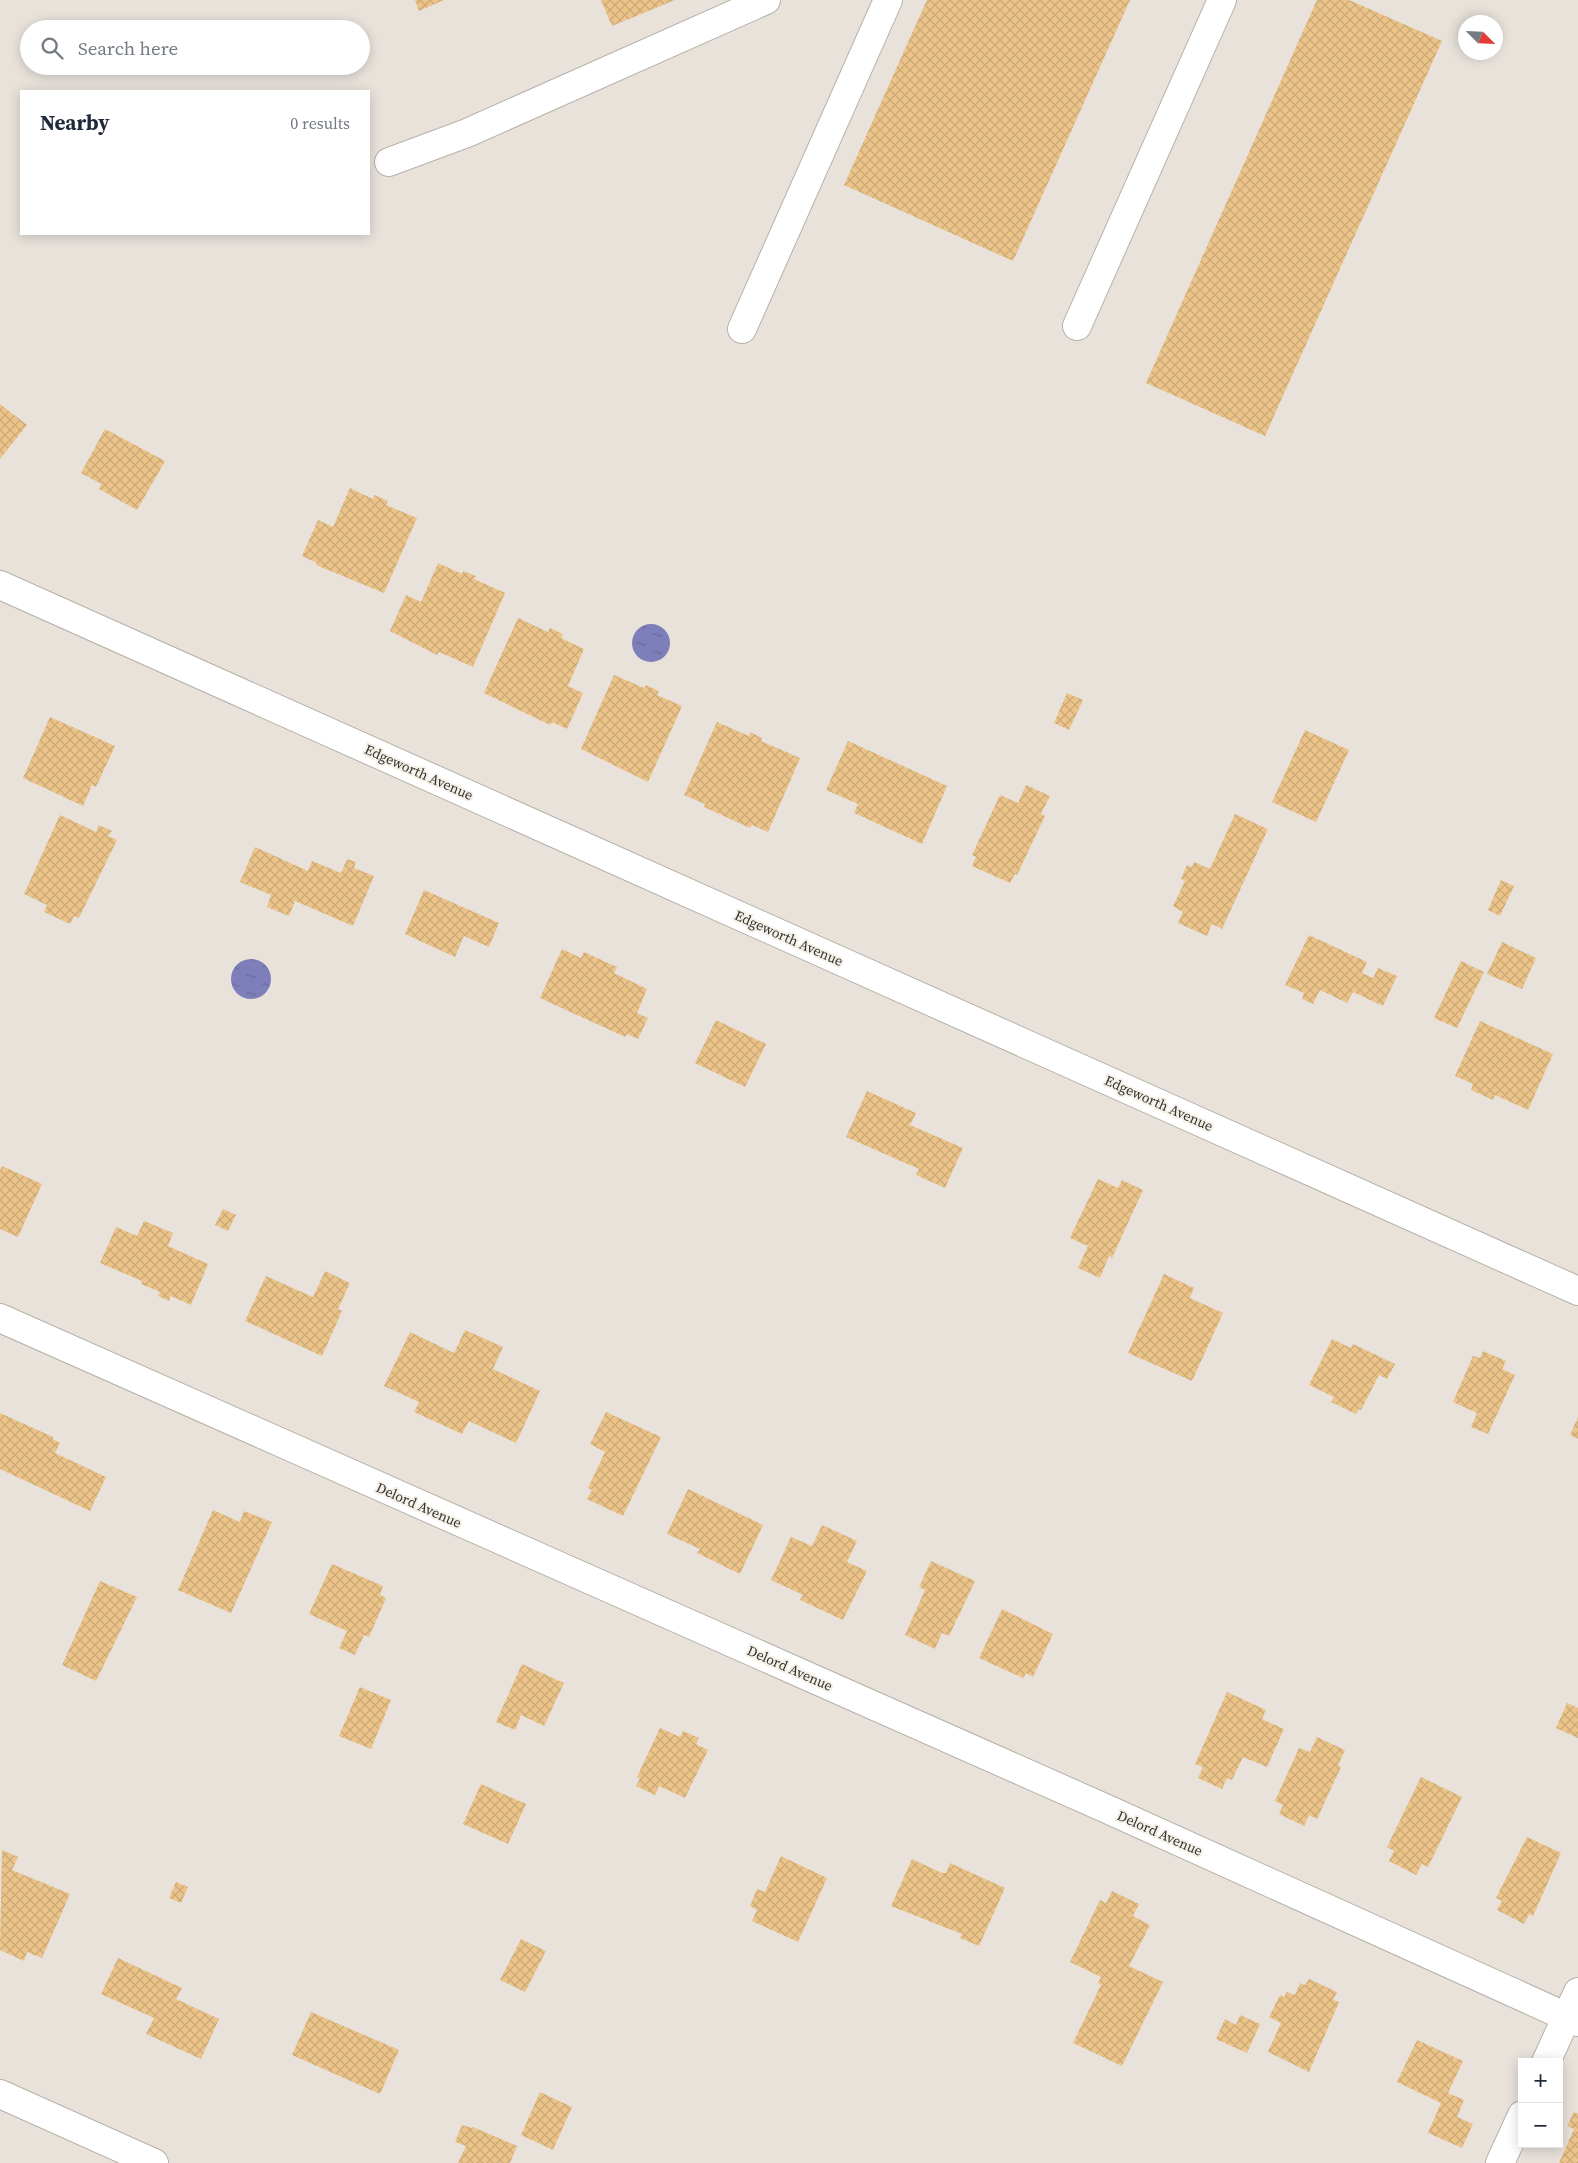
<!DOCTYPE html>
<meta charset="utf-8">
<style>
:root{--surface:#fff;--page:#f6f6f7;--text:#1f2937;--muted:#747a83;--line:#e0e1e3}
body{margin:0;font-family:"Source Serif 4",serif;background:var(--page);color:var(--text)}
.controls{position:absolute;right:15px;bottom:15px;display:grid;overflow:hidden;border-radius:0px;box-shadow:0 2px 12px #0003}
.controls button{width:45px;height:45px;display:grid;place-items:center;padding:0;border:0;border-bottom:1px solid var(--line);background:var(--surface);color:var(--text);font:25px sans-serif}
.compass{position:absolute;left:1458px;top:15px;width:45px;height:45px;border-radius:50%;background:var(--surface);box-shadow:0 2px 12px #0003;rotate:114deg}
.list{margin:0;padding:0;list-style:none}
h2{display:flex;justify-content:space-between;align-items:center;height:65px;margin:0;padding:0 20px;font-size:21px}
h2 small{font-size:16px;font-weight:400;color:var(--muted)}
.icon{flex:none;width:28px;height:28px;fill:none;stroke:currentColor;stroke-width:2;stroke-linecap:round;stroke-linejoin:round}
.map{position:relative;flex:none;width:1578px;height:2163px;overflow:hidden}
.search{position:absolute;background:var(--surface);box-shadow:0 2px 12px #0003;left:20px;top:20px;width:350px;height:55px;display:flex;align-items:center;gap:12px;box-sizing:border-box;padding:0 18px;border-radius:28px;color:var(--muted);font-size:19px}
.panel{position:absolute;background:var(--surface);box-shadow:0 2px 12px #0003;left:20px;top:90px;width:350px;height:145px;border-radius:0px}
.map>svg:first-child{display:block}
.water{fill:url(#water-ripples)}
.building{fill:url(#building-cross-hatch)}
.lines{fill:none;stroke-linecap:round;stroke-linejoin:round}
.minor-casing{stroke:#b6b1a9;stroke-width:30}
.minor{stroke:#fff;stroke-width:28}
.labels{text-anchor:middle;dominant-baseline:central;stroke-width:4;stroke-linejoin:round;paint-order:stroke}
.street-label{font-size:14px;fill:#34322f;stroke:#f5f0e8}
</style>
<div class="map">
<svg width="1578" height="2163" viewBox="0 0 1578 2163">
<defs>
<pattern id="water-ripples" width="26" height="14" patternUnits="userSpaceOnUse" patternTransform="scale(1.25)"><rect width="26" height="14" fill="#7e7fba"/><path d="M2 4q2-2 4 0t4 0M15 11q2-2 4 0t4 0" fill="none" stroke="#686998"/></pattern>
<pattern id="building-cross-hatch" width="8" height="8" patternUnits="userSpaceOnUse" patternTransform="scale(1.25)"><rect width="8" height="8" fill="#ecc48a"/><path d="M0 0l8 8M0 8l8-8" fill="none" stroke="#cba977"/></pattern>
</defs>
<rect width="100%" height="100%" fill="#e8e2db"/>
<!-- water -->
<path class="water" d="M632 643a19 19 0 1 1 38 0a19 19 0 1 1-38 0Z
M231 979a20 20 0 1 1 40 0a20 20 0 1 1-40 0Z"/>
<!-- building -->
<path class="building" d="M 415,0 L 444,0 L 419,11 Z
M 601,0 L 675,0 L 612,26 Z
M 927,0 L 1130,0 L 1013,261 L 844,185 Z
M 1317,0 L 1349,0 L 1442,41 L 1265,436 L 1146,383 Z
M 0,404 L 27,425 L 0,459 Z
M 105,429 L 165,461 L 137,510 L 99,489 L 101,484 L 81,473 Z
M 350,488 L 373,499 L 374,495 L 388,501 L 386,505 L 417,518 L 384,593 L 316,565 L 317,563 L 302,556 L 318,520 L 333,527 Z
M 438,563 L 462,574 L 463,571 L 476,576 L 474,579 L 505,593 L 473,667 L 439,652 L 437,655 L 390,631 L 406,595 L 421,602 Z
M 518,618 L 548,632 L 550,628 L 563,634 L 561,638 L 584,649 L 568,686 L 583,693 L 567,729 L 552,722 L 550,725 L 484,693 Z
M 614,675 L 644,688 L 646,685 L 659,691 L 657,695 L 682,706 L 648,782 L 581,749 Z
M 1067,693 L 1083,700 L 1069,730 L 1054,723 Z
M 50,717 L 115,746 L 96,787 L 92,785 L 83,806 L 23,778 Z
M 717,722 L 749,736 L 750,732 L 762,738 L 761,741 L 800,758 L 768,832 L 752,825 L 750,828 L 704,807 L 705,804 L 684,795 Z
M 1305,730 L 1349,750 L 1316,822 L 1272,802 Z
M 848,741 L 947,786 L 922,844 L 854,813 L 858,804 L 826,790 Z
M 1026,785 L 1050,796 L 1041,814 L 1045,816 L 1017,875 L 1015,874 L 1010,883 L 972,866 L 976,857 L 972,855 L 1000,795 L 1018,803 Z
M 1235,814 L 1268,829 L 1222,929 L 1212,924 L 1207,936 L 1178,923 L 1183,912 L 1173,906 L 1185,881 L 1181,879 L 1187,865 L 1192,867 L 1194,862 L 1210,869 Z
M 60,815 L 96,832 L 99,825 L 112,831 L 108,836 L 117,840 L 79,918 L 74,916 L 70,924 L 44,912 L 47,905 L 24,894 Z
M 255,847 L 308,871 L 312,861 L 341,873 L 347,859 L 356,862 L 354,868 L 374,876 L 353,926 L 295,901 L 289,916 L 267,907 L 271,895 L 240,882 Z
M 1501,880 L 1514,886 L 1500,916 L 1488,910 Z
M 424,890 L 499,923 L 489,947 L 464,936 L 455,957 L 405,934 Z
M 1309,935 L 1367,962 L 1362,973 L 1373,978 L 1378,968 L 1397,976 L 1383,1006 L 1353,992 L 1347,1003 L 1320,990 L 1313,1004 L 1302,999 L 1304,993 L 1285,985 Z
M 1502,942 L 1536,958 L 1522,989 L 1487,974 Z
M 562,949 L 581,958 L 584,952 L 617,967 L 614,973 L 647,989 L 637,1013 L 648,1018 L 638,1039 L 627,1034 L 625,1037 L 540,998 Z
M 1461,961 L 1484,972 L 1457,1028 L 1434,1018 Z
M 716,1020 L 766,1044 L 745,1087 L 695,1063 Z
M 1480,1021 L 1553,1054 L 1528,1110 L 1495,1095 L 1493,1100 L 1471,1090 L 1473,1084 L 1455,1076 Z
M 867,1091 L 916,1113 L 910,1125 L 963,1148 L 945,1188 L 916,1175 L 919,1169 L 846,1137 Z
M 2,1166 L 42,1184 L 18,1237 L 0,1229 L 0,1171 Z
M 1098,1179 L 1118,1188 L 1122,1180 L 1143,1190 L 1112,1258 L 1109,1256 L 1100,1278 L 1078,1268 L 1088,1246 L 1070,1238 Z
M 223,1209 L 236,1215 L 228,1231 L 215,1225 Z
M 144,1221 L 173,1233 L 168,1246 L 208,1264 L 191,1305 L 171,1296 L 169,1301 L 158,1296 L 160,1292 L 141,1284 L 142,1281 L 100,1263 L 116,1227 L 137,1236 Z
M 325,1271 L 350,1283 L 338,1309 L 342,1311 L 322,1356 L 245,1321 L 266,1276 L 313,1297 Z
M 1164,1274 L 1194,1288 L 1190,1298 L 1223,1313 L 1192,1381 L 1128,1353 Z
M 465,1330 L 503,1347 L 493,1369 L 540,1391 L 516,1443 L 469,1421 L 462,1434 L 414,1412 L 419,1402 L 384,1386 L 410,1332 L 454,1353 Z
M 1332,1339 L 1351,1348 L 1353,1344 L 1395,1364 L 1387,1379 L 1379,1375 L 1361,1410 L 1359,1409 L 1356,1414 L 1331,1402 L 1334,1397 L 1309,1385 Z
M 1483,1351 L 1506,1361 L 1502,1369 L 1515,1375 L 1488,1434 L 1471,1427 L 1477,1413 L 1453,1402 L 1473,1356 L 1480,1358 Z
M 606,1412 L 661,1437 L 623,1516 L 587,1499 L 592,1490 L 588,1488 L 605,1452 L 590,1444 Z
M 0,1413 L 53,1437 L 53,1439 L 60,1443 L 55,1453 L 106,1477 L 90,1511 L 0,1469 Z
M 1578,1417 L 1578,1439 L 1570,1435 Z
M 688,1489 L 763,1525 L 740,1574 L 697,1553 L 700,1549 L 667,1534 Z
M 213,1510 L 240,1522 L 244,1511 L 272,1522 L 231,1613 L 178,1590 Z
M 822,1525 L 857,1541 L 847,1562 L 867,1571 L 843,1620 L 800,1600 L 803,1595 L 771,1580 L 791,1537 L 812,1546 Z
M 931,1561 L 975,1581 L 949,1636 L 942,1633 L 935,1649 L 905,1635 L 925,1590 L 919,1587 Z
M 332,1564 L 383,1586 L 380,1595 L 386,1598 L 369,1637 L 364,1635 L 355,1655 L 339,1648 L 347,1631 L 309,1614 Z
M 100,1581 L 137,1597 L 96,1681 L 62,1665 Z
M 1002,1609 L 1053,1634 L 1033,1677 L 1026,1673 L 1023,1678 L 979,1658 Z
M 522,1664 L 564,1683 L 544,1726 L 521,1715 L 515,1730 L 496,1722 Z
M 360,1687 L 391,1700 L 371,1749 L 339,1736 Z
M 1227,1692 L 1266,1710 L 1262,1719 L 1284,1729 L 1267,1767 L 1243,1757 L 1232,1780 L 1227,1778 L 1222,1789 L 1198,1778 L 1203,1767 L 1195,1764 Z
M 1567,1703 L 1578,1708 L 1578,1738 L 1556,1728 Z
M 660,1728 L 680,1737 L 683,1731 L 699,1738 L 696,1744 L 708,1750 L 685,1798 L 659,1786 L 655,1795 L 636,1786 L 640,1778 L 637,1777 Z
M 1317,1737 L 1345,1750 L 1338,1765 L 1341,1767 L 1317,1819 L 1309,1815 L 1304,1826 L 1279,1814 L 1283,1805 L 1275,1801 L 1299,1748 L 1310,1752 Z
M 1421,1777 L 1462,1797 L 1428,1867 L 1422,1864 L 1416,1875 L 1389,1861 L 1394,1851 L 1387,1847 Z
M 481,1784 L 526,1804 L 508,1844 L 463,1824 Z
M 1527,1837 L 1561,1853 L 1533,1916 L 1529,1914 L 1524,1924 L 1497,1910 L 1502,1901 L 1496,1898 Z
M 2,1850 L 18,1857 L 12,1870 L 70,1894 L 42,1958 L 27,1952 L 24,1961 L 0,1950 Z
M 781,1856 L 827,1878 L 798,1942 L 752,1921 L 757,1910 L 750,1906 L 757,1889 L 765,1892 Z
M 912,1859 L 942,1873 L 946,1873 L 950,1863 L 1005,1888 L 979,1946 L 960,1938 L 962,1934 L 891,1906 Z
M 176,1882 L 188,1887 L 181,1903 L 169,1898 Z
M 1112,1891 L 1139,1904 L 1133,1916 L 1150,1925 L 1129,1966 L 1163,1982 L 1122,2066 L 1073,2043 L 1101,1985 L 1098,1983 L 1101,1977 L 1070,1962 L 1100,1900 L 1106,1903 Z
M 521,1939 L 546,1951 L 525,1992 L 500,1980 Z
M 118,1958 L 182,1988 L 176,1999 L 219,2019 L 201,2059 L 146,2034 L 154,2018 L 101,1994 Z
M 1309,1979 L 1337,1992 L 1333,2000 L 1339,2002 L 1309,2072 L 1268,2052 L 1281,2023 L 1269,2017 L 1280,1995 L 1284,1997 L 1287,1992 L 1295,1995 L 1300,1983 L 1305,1985 Z
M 311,2012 L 399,2050 L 380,2094 L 292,2055 Z
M 1240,2015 L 1260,2024 L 1247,2053 L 1216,2039 L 1225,2019 L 1236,2025 Z
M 1417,2040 L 1463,2061 L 1448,2093 L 1464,2100 L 1457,2117 L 1473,2124 L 1462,2148 L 1428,2133 L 1441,2103 L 1397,2082 Z
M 540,2092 L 572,2107 L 553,2150 L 521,2135 Z
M 1574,2112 L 1578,2114 L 1578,2163 L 1559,2163 L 1574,2129 L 1567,2126 Z
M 462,2125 L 472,2128 L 473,2127 L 517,2146 L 510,2163 L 458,2163 L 466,2146 L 455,2142 Z"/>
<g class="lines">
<defs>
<path id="minor" d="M 389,162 L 467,133 L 766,0
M 1077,326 L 1222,0
M 742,329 L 888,0
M 0,585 L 1578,1291
M 0,1318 L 1107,1809 L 1578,2022
M 1546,2062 L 1578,1992
M 0,2094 L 154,2163
M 1500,2163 L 1522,2115"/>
</defs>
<!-- minor casing -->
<use href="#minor" class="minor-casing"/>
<!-- minor -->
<use href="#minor" class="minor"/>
</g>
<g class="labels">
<!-- street labels -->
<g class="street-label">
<text transform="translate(419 772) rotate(24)">Edgeworth Avenue</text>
<text transform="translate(789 938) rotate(24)">Edgeworth Avenue</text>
<text transform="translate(1159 1103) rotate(24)">Edgeworth Avenue</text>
<text transform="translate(419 1505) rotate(24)">Delord Avenue</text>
<text transform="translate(790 1668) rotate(24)">Delord Avenue</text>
<text transform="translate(1160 1833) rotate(24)">Delord Avenue</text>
</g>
</g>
</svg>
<div class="controls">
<button>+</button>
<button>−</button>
</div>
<svg class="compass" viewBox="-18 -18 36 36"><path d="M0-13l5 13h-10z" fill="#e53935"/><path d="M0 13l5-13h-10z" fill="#747a83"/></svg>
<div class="search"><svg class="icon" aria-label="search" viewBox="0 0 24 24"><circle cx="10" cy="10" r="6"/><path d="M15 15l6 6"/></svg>Search here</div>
<section class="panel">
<h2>Nearby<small>0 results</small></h2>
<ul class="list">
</ul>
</section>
</div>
